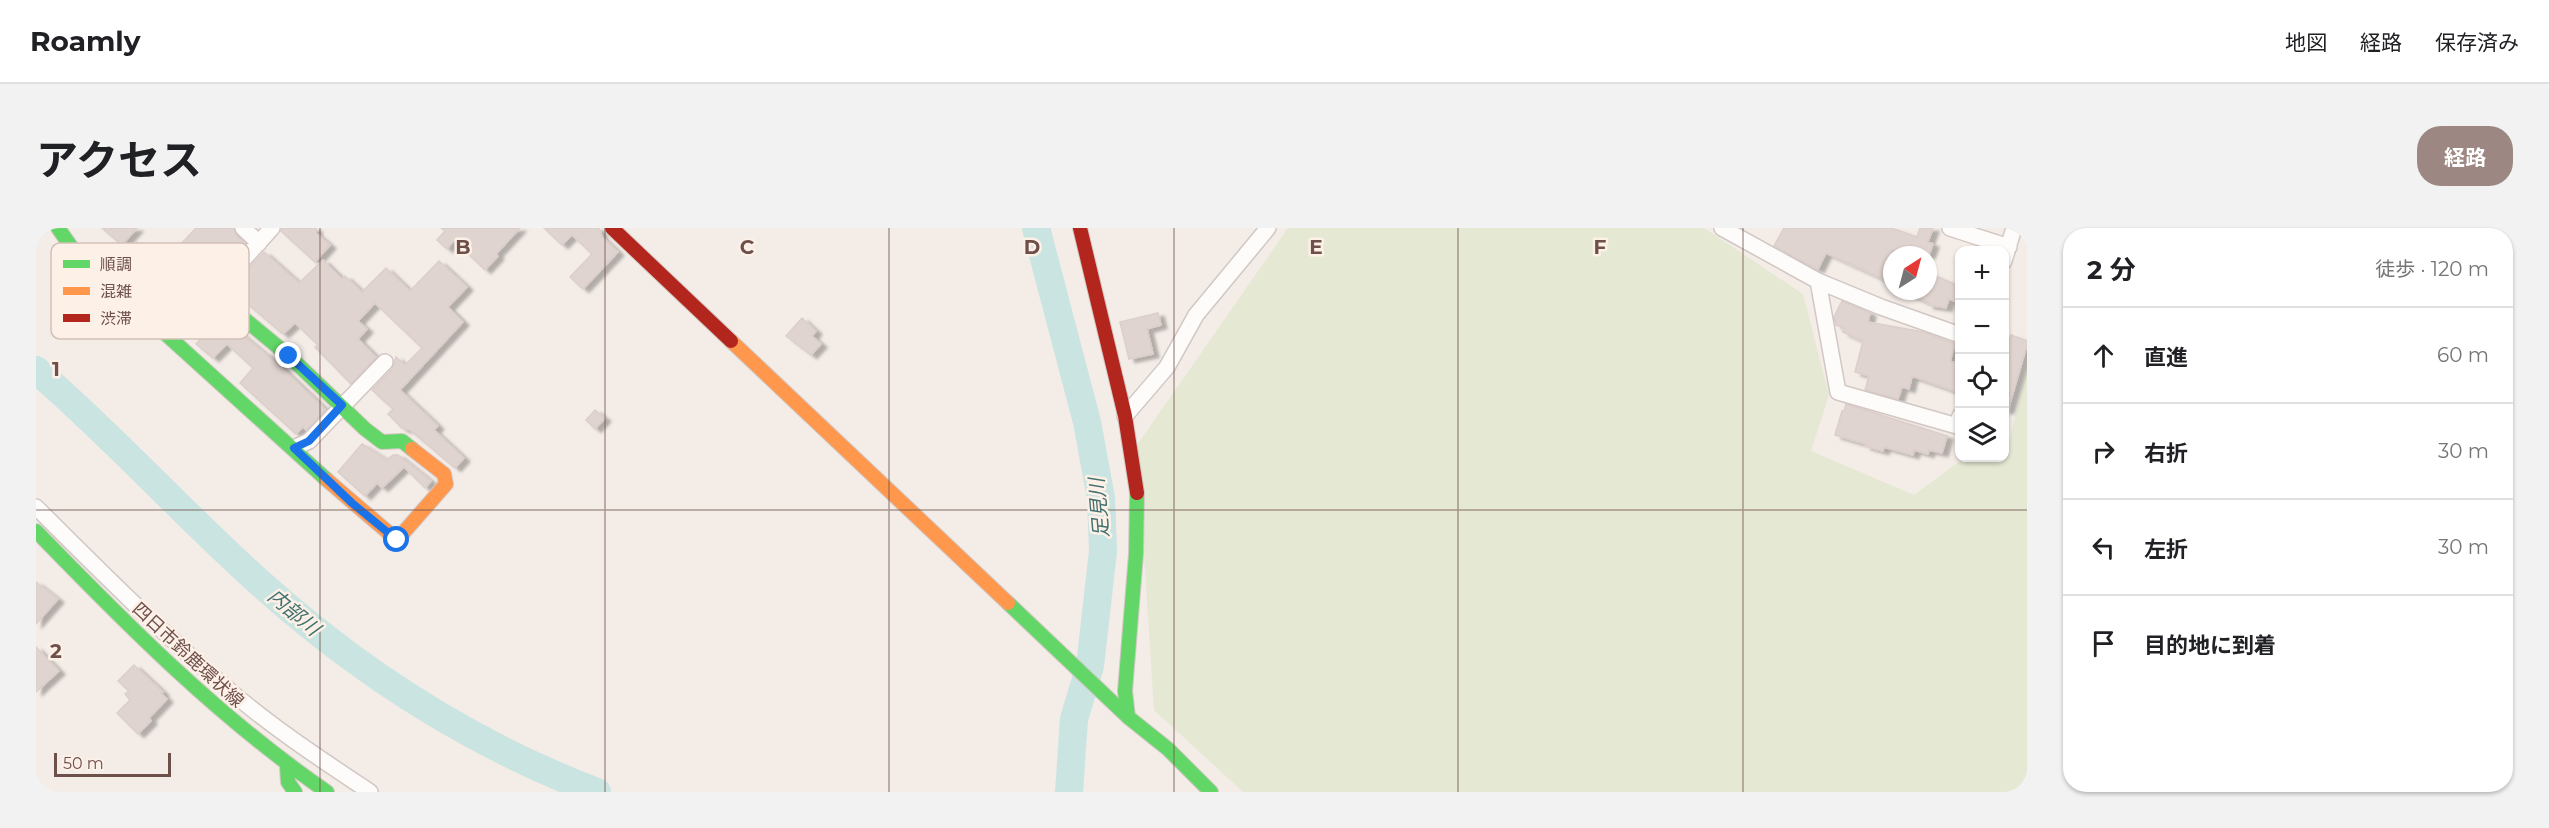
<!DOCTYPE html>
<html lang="ja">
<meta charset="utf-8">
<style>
:root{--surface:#fff;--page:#f2f2f2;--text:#202124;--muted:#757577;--line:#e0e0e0;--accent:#9d8782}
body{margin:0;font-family:Montserrat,"Noto Sans JP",sans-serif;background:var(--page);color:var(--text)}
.controls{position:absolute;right:18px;top:18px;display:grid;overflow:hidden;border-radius:12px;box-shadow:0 2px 4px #0004}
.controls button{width:54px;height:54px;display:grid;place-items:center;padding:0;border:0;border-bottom:2px solid var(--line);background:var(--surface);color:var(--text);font:30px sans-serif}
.compass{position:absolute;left:1847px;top:18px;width:54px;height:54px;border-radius:50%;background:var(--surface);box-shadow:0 2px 4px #0004;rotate:36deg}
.scale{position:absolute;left:18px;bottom:15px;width:117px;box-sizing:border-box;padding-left:6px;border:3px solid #6e504b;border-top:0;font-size:16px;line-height:21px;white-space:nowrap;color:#6e504b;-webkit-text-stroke:4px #fdf0e7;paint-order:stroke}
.stop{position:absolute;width:18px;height:18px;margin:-14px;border:4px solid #1a73e8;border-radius:50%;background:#fff}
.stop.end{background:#1a73e8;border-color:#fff;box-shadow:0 2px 6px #0008}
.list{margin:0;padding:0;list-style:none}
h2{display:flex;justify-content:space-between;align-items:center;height:78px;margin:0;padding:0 24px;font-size:26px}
h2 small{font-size:20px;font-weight:400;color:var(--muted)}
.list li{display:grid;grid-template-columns:39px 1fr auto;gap:18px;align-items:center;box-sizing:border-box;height:96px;padding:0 24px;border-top:2px solid var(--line)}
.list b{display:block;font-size:22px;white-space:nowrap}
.list em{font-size:20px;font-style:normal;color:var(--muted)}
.icon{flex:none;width:33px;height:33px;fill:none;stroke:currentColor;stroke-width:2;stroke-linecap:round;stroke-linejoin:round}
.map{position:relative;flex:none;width:1991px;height:564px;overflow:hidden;border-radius:24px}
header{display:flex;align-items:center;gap:36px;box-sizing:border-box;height:84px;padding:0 30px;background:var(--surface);border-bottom:2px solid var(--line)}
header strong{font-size:28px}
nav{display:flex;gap:33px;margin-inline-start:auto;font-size:21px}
.intro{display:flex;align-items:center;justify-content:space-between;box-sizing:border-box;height:144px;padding:0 36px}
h1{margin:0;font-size:42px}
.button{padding:15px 27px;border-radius:24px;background:var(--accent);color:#fff;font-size:21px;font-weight:700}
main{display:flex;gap:36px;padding:0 36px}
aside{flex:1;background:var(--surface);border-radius:24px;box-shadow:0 2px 4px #0004}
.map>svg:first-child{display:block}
.green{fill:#e5e8d3}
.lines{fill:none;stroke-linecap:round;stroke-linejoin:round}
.river{stroke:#cae4e1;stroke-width:28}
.building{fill:#e0d4d0;stroke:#dcceca;stroke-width:1.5;filter:url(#shadow)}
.street-casing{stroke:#d1c7c3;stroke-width:18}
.fast-casing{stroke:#d2c8c4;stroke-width:16}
.slow-casing{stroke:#d2c8c4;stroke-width:16}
.jam-casing{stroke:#d2c8c4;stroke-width:16}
.street{stroke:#fdfcfb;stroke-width:15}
.fast{stroke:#63d668;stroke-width:14}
.slow{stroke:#ff974d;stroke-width:14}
.jam{stroke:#b3261e;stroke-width:14}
.route{stroke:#1a73e8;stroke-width:8}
.grid{fill:none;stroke:#6e504b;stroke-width:1.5;stroke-opacity:0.55}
.labels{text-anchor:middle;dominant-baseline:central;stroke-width:5;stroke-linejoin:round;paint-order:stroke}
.street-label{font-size:18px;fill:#6e504b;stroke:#fdf0e7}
.water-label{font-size:20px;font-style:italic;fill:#417270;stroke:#fdf0e7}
.key{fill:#fdf0e7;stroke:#d2c0b8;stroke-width:1.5}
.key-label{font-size:16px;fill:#6e504b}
.grid-label{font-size:20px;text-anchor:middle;font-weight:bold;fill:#6e504b;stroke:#fdf0e7;stroke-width:5;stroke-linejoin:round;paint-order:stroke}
</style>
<header>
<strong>Roamly</strong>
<nav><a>地図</a><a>経路</a><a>保存済み</a></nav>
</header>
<div class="intro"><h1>アクセス</h1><a class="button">経路</a></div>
<main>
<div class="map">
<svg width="1991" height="564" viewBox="0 0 1991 564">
<defs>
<filter id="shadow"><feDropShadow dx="6" dy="3.5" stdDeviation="1.5" flood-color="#0004"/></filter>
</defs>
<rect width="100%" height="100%" fill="#f4ece7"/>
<!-- green -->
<path class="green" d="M 1252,0 L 1668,0 L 1767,66 L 1793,167 L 1775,223 L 1878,267 L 1928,230 L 1955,230 L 1968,232 L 1991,141 L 1991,564 L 1207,564 L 1118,482 L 1101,217 Z"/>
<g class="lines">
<!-- river -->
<path class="river" d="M 1000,0 L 1051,194 L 1065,270 L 1067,323 L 1054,438 L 1038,491 L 1033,564
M 0,142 C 78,209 147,286 224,355 C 323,444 435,516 561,564"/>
</g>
<!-- building -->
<path class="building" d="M 66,0 L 101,0 L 86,17 Z
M 160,0 L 198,0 L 200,7 L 209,15 L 191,35 L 171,20 L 148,49 L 164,63 L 155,75 L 140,61 L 125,76 L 115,67 L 113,70 L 100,59 L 103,56 L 95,49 L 106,38 L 91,24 L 100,14 L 119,29 L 123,24 L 131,31 Z
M 246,0 L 280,0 L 280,5 L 294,17 L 279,34 L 245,3 Z
M 405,0 L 484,0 L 460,26 L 462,28 L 449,42 L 418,12 L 411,21 L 401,12 L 409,3 Z
M 508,0 L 563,0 L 566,9 L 582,24 L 547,61 L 534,49 L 556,26 L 536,7 L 526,17 Z
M 1748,0 L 1855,0 L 1881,9 L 1884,0 L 1897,0 L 1892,14 L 1897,16 L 1893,27 L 1871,27 L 1856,22 L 1856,55 L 1790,25 L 1782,41 L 1773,37 L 1738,18 Z
M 228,24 L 263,55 L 287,32 L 306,51 L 309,48 L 326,64 L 350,40 L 374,63 L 403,33 L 431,59 L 412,79 L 427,94 L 364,162 L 402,198 L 398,202 L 428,230 L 419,240 L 374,202 L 366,200 L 352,186 L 357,181 L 336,162 L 356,141 L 360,129 L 369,137 L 386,120 L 339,75 L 322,93 L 331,101 L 322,111 L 340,129 L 315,156 L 279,119 L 282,117 L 259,95 L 247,106 L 194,61 Z
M 1892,45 L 1923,58 L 1923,75 L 1913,71 L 1910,80 L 1892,77 L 1892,74 L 1867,64 L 1892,63 Z
M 1806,73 L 1834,85 L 1832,94 L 1887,104 L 1919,116 L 1914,133 L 1923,136 L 1923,148 L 1919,163 L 1876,148 L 1873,161 L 1866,159 L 1862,171 L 1829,162 L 1833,148 L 1819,144 L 1827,113 L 1807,104 L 1808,100 L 1800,97 L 1798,89 Z
M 175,81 L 244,138 L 290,182 L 270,202 L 267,199 L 260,206 L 204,155 L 217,140 L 191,116 L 177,130 L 160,116 L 177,99 L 167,90 Z
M 1122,85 L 1125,97 L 1111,101 L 1117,126 L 1093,131 L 1084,94 Z
M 766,90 L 780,103 L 776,108 L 785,116 L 775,127 L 750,108 Z
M 1975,107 L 1991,113 L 1991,117 L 1972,182 L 1968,182 L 1968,116 L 1972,117 Z
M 1810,176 L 1911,208 L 1906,225 L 1893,222 L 1892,226 L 1878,222 L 1877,227 L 1848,219 L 1847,223 L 1829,218 L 1830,216 L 1799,207 L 1806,183 L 1808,183 Z
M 559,182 L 569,190 L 559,201 L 550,192 Z
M 326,216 L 351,232 L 357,227 L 362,227 L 395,253 L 389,260 L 368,239 L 346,260 L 341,255 L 329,268 L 302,244 Z
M 0,354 L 22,371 L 0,396 Z
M 0,419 L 23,443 L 0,464 Z
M 98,437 L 127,464 L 125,465 L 131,471 L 113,490 L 115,493 L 102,506 L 81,485 L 94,472 L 89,466 L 93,463 L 82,453 Z"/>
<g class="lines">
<defs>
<path id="street" d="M 207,0 L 223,15
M 1686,0 L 1782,53 L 1845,79 L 1924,107
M 1914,0 L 1973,19
M 1968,33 L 1978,0
M 1782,53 L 1802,164 L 1921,198 L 1924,188
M 136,110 L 236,0
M 1089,188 L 1131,139 L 1160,87 L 1232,0
M 258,220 L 273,213 L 349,134
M 0,279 C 63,342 126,405 193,462 C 237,500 286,532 334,564"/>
<path id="fast" d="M 22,0 L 48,37 L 79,60 L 291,252
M 177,65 L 253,128 L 329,201 L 346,214 L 366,213 L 376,221
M 0,303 C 91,397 182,489 291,564
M 972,375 L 1092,489 L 1132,521 L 1175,564
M 1092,489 L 1089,463 L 1100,326 L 1101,265
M 251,539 L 252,554 L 259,564"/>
<path id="slow" d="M 695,113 L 972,375
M 291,252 L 361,312 L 410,256 L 408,246 L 376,221"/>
<path id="jam" d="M 576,0 L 695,113
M 1044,0 L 1089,188 L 1101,265"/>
</defs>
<!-- street casing -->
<use href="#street" class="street-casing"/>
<!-- fast casing -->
<use href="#fast" class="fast-casing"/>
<!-- slow casing -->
<use href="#slow" class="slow-casing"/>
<!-- jam casing -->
<use href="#jam" class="jam-casing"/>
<!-- street -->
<use href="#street" class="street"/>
<!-- fast -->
<use href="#fast" class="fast"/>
<!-- slow -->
<use href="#slow" class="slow"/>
<!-- jam -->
<use href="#jam" class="jam"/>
</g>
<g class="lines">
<!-- route -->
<path class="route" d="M 253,128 L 306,177 L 273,213 L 258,220 L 316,275 L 361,312"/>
</g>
<!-- grid -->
<path class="grid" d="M 284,0 L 284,564M 569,0 L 569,564M 853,0 L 853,564M 1138,0 L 1138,564M 1422,0 L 1422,564M 1707,0 L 1707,564M 0,282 L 1991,282"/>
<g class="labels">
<!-- street labels -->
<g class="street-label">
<text transform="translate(152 427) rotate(43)">四日市鈴鹿環状線</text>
</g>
<!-- water labels -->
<g class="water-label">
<text transform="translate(1063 280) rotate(-95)">足見川</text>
<text transform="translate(258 384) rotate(40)">内部川</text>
</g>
</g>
<!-- legend -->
<rect x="15" y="15" width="198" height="96" rx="9" class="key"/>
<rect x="27" y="32" width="27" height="8" fill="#63d668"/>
<rect x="27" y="59" width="27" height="8" fill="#ff974d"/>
<rect x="27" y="86" width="27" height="8" fill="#b3261e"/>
<g class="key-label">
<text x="64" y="42">順調</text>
<text x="64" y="69">混雑</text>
<text x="64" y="96">渋滞</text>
</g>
<g class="grid-label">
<text x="427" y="26">B</text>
<text x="711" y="26">C</text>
<text x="996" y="26">D</text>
<text x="1280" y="26">E</text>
<text x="1564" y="26">F</text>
<text x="20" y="148">1</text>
<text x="20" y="430">2</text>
</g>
</svg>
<div class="controls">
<button>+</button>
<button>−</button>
<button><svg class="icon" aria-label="locate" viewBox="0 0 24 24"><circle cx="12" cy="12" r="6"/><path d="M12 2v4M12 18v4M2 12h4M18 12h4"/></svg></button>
<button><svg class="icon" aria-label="layers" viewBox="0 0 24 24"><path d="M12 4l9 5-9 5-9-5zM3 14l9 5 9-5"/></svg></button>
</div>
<svg class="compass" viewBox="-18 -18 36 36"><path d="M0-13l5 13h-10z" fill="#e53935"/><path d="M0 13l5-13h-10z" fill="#757577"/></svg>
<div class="scale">50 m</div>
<div class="stop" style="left:361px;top:312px"></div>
<div class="stop end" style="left:253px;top:128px"></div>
</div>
<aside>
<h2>2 分<small>徒歩 · 120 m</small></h2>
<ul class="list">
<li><svg class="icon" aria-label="ahead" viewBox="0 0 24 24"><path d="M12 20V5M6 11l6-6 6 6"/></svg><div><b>直進</b></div><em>60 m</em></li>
<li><svg class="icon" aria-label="right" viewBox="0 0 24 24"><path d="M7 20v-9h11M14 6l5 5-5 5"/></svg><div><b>右折</b></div><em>30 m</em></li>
<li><svg class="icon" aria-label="left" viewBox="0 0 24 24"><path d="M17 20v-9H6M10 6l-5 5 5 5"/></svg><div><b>左折</b></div><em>30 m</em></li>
<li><svg class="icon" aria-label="arrive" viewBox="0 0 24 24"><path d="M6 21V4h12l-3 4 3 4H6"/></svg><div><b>目的地に到着</b></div></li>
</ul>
</aside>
</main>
